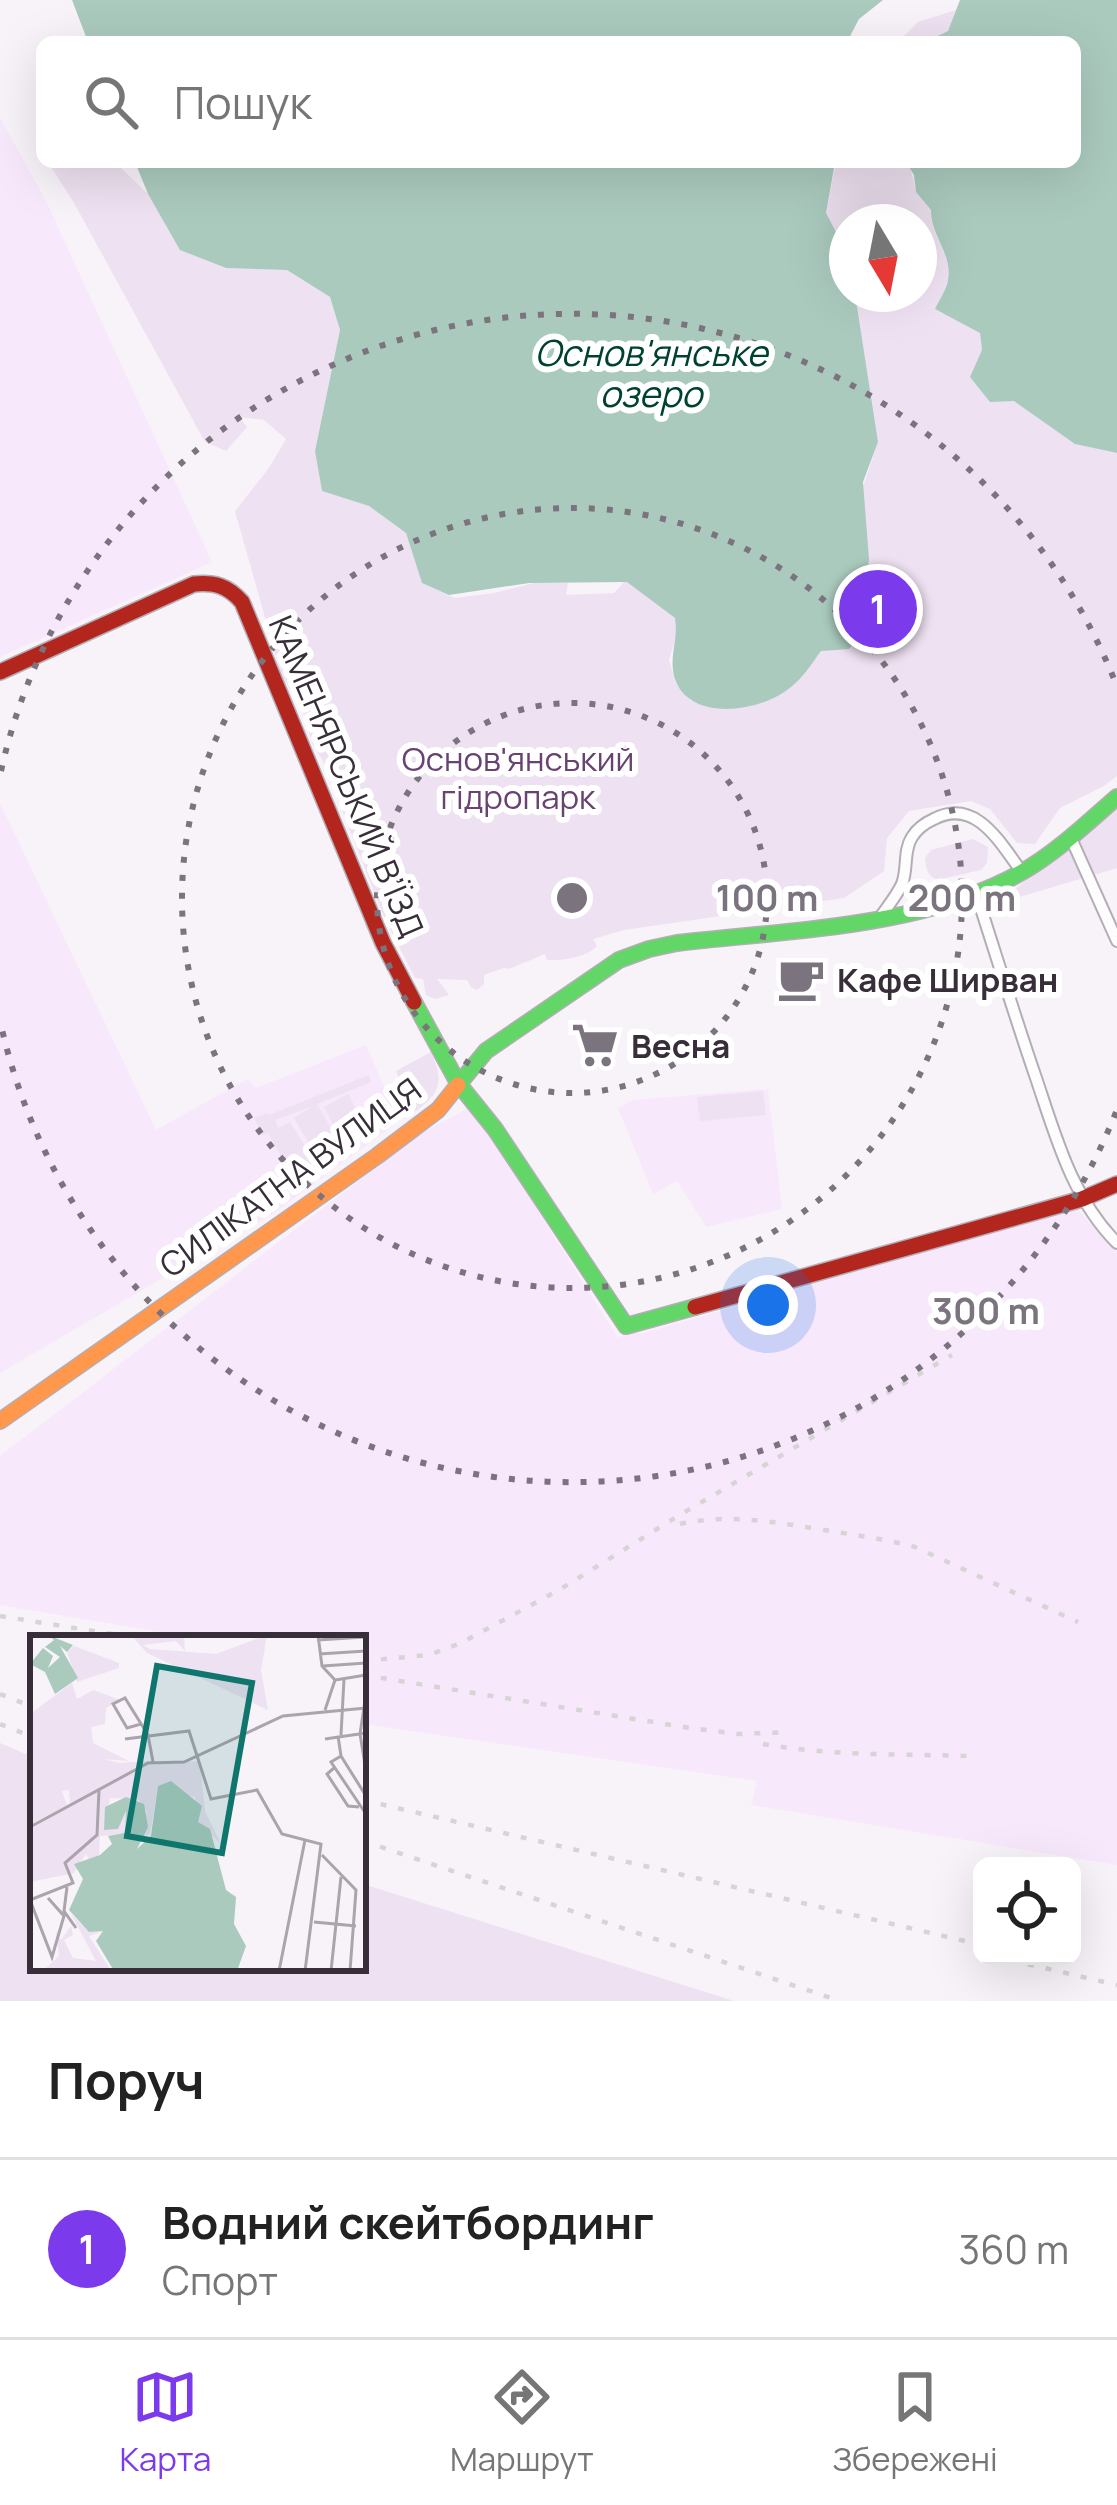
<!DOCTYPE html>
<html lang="uk">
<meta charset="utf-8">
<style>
:root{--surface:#fff;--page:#f6f6f6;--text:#222;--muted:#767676;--line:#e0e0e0;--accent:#7c3aed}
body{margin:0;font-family:Manrope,sans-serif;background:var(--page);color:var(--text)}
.controls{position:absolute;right:36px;bottom:36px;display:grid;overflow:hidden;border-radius:18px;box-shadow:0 12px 48px #0002}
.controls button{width:108px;height:108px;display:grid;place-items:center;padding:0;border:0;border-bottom:3px solid var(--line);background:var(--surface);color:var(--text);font:60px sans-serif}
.compass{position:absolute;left:829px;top:204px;width:108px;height:108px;border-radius:50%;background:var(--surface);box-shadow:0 12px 48px #0002;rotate:170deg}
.you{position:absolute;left:768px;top:1305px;width:42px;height:42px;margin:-30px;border:9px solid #fff;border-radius:50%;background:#1a73e8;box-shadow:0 0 0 18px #1a73e833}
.badge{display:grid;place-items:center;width:78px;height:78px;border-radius:50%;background:var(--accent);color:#fff;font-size:39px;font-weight:700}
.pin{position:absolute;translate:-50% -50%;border:6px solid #fff;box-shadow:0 3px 12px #0006}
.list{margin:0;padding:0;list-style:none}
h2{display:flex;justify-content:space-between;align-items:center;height:156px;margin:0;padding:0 48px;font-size:51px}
h2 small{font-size:39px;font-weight:400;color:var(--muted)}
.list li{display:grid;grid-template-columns:78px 1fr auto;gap:36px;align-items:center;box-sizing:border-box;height:180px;padding:0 48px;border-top:3px solid var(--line)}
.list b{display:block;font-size:45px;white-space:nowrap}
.list p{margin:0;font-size:39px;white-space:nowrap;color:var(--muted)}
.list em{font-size:39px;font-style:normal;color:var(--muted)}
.icon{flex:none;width:66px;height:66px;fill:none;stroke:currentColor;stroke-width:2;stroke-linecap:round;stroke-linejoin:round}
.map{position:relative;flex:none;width:1117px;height:2001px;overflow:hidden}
.search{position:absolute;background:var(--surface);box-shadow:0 12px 48px #0002;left:36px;right:36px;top:36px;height:132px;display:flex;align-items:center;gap:30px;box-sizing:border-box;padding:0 42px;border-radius:18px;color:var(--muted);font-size:45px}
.sheet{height:336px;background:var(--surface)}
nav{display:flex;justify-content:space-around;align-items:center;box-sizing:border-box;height:168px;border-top:3px solid var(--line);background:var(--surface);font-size:33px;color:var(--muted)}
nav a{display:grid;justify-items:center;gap:6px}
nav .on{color:var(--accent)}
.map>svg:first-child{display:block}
.built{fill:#f7e8fb}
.green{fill:#eee1f1;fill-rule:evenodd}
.water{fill:#abcabe}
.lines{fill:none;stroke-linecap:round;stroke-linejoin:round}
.street-casing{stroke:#b3adb5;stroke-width:14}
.fast-casing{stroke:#b3adb5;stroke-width:18}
.slow-casing{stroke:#b3adb5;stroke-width:18}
.jam-casing{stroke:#b3adb5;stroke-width:18}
.street{stroke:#fefdfe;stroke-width:10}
.fast{stroke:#63d668;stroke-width:15}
.slow{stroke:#ff974d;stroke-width:15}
.jam{stroke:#b3261e;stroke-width:15}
.rail{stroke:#d6d4d6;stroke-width:4.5;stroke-dasharray:6 12;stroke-linecap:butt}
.ring{fill:none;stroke:#7b737d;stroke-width:6;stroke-dasharray:6 12}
.labels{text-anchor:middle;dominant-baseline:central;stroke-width:12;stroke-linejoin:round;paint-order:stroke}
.park-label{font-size:33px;fill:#684371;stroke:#fff}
.street-label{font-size:33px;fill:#372e3a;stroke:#fff}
.poi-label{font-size:33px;font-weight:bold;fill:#372e3a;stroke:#fff;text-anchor:start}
.water-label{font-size:36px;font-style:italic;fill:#004230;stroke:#fff}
.inset-road{fill:none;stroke:#aba4ad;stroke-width:3}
.view{fill:#0f766e;fill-opacity:0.15;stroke:#0f766e;stroke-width:6}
.inset-edge{fill:none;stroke:#372e3a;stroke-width:6}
.centre{fill:#7b737d;stroke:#fff;stroke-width:6}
.ring-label{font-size:36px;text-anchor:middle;font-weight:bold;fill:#7b737d;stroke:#fff;stroke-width:12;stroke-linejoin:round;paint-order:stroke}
</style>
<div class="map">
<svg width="1117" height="2001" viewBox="0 0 1117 2001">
<rect width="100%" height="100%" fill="#f8f3f9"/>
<!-- built -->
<path class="built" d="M 0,118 L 46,201 L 212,562 L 0,657 Z
M 0,803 L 156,1130 L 248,1079 L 256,1088 L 366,1045 L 399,1121 L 274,1213 L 0,1373 Z
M 768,1089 L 782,1209 L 706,1227 L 677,1181 L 653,1194 L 618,1108 L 633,1100 Z
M 472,1106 L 618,1338 L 630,1330 L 640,1334 L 1076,1208 L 1117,1252 L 1117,1865 L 751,1805 L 757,1781 L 363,1724 L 363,1638 L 196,1638 L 0,1605 L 0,1456 L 417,1136 Z"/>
<!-- green -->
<path class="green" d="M 956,10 L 948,31 L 925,42 L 898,42 L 918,22 Z
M 48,162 L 118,162 L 120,167 L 148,194 L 181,250 L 226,268 L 287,270 L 330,297 L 340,330 L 315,451 L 322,491 L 369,506 L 406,533 L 422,583 L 455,598 L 494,593 L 534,583 L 568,583 L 566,595 L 614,593 L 626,580 L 675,618 L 678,630 L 669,660 L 676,684 L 691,701 L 861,634 L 863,487 L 878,442 L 826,213 L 836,162 L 909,162 L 916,192 L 931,210 C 929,235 953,253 948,280 C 947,289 939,300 935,309 L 980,332 L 982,350 L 1075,444 L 1117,453 L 1117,776 L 1104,786 L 1060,808 L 1035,844 L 1017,843 L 990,809 L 971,801 L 909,811 L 887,838 L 884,871 L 844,898 L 624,930 L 593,939 L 597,946 C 587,957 563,961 547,960 L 545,954 L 509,969 L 504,968 L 484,975 L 484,984 L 477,990 L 471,987 L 467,980 L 437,979 L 449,995 L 435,999 L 426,995 L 423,979 L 415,978 L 384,917 L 322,759 L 313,746 L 303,712 L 281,674 L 235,511 L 269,468 L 286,439 L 264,420 L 239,417 L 247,427 L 226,451 L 205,442 L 74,203 ZM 847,222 L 919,222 L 919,294 L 847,294 Z
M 1117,807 L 1117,868 L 996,904 Z
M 973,839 L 988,847 L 987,863 L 981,870 L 937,880 C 927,875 926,869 925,858 L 931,850 Z
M 431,1052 C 445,1083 440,1094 413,1113 L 396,1071 Z
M 369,1075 L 371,1082 L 317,1104 L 345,1152 L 322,1166 L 294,1118 L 313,1106 L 275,1120 L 278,1128 L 290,1122 L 319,1169 L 296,1183 L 268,1133 L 262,1135 L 254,1118 L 267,1113 L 269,1115 Z
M 763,1091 L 766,1115 L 700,1121 L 697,1097 Z
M 348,1094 L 370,1135 L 345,1148 L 324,1107 Z
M 0,1743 L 33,1757 L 33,1968 L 363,1968 L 363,1884 L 734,2001 L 0,2001 Z"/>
<!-- water -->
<path class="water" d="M 72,0 L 883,0 L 859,19 L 847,42 L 88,42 Z
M 960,0 L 1117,0 L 1117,453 L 1075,444 L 1014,401 L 990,402 L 970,377 L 982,350 L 980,333 L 935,309 C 939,300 947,289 948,280 C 953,254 930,235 931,210 L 916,192 L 914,175 L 906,162 L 1075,162 L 1075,42 L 925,42 L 948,31 Z
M 135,162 L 835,162 L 826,213 L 847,253 L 847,294 L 855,294 L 878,442 L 863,482 L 869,559 L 861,634 L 849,649 L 821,651 C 812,663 803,678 791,687 C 763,711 694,723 676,682 C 667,659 679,641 675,618 L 627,582 L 529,583 L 449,595 L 422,583 L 406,533 L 369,506 L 322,491 L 315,451 L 340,330 L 330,297 L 287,270 L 226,268 L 180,250 L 148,194 Z"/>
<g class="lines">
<defs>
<path id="street" d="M 1070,836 L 1117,941
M 976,893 C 996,955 1015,1017 1036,1078 C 1056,1137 1072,1198 1117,1243
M 881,916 C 888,906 897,895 902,884 C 908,869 903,851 912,837 C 917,829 925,823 934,819 C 976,797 1000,843 1022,872"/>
<path id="fast" d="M 414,1002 L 458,1083 L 495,1129 L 626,1326 L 695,1307
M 458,1085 L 486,1051 L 619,960 L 649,949 L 677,943 C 788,930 923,928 1022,872 C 1057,852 1087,823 1117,797"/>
<path id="slow" d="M 0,1421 L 377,1156 L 438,1110 L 458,1085"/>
<path id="jam" d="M 0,672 L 194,584 C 215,582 228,586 242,602 L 383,943 L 414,1002
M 695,1307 L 1082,1199 L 1117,1184"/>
</defs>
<!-- street casing -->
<use href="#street" class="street-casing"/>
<!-- fast casing -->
<use href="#fast" class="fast-casing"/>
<!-- slow casing -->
<use href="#slow" class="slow-casing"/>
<!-- jam casing -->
<use href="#jam" class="jam-casing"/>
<!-- street -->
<use href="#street" class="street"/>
<!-- fast -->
<use href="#fast" class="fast"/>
<!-- slow -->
<use href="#slow" class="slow"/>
<!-- jam -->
<use href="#jam" class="jam"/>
<!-- rail -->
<path class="rail" d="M 680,1524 C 726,1514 767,1521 812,1528 C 847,1534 881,1538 915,1547 L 1078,1622
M 0,1616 L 137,1638
M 363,1661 L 429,1655 L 461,1643 L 559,1590 L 678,1516 L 952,1355
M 363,1675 L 690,1728 L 738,1734 L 790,1732
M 0,1694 L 33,1707
M 0,1724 L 33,1737
M 763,1744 C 831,1756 902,1754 971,1756
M 363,1800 L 982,1945
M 363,1841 L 840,2001
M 993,1956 L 1117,1985"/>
</g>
<!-- distance rings -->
<g class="ring">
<circle cx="572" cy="898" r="195"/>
<circle cx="572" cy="898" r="390"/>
<path d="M1116 1112A585 585 0 0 1 1 1025M1 771A585 585 0 0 1 1116 684"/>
</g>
<!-- icons -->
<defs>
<symbol id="cafe-bare" viewBox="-9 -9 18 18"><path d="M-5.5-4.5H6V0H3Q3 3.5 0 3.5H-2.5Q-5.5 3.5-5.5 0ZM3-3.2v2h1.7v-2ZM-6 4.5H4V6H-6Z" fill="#7b737d" stroke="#fff" stroke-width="2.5" paint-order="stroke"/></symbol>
<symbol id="supermarket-bare" viewBox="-9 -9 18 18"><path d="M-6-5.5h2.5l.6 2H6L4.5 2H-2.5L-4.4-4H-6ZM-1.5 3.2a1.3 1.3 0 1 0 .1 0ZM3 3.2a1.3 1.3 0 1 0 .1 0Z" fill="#7b737d" stroke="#fff" stroke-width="2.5" paint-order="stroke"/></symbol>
</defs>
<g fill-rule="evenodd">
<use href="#cafe-bare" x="768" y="946" width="66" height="66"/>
<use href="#supermarket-bare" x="562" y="1012" width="66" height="66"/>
</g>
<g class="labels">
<!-- park labels -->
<g class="park-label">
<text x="518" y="758">Основ'янський<tspan x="518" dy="38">гідропарк</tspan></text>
</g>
<!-- street labels -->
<g class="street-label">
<text transform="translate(347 776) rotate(67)">КАМЕНЯРСЬКИЙ В’ЇЗД</text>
<text transform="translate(290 1177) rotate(-36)">СИЛІКАТНА ВУЛИЦЯ</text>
</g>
<!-- poi labels -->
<g class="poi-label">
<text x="837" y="979">Кафе Ширван</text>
<text x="631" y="1045">Весна</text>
</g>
<!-- water labels -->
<g class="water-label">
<text x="651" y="352">Основ'янське<tspan x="651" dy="41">озеро</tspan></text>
</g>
</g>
<!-- overview -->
<g transform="translate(30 1635)">
<rect width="336" height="336" fill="#f8f3f9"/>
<path d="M 101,0 L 154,0 L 155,16 L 146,6 L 113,10 L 120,14 L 186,19 L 237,0 L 231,35 L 238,75 L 117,18 ZM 44,11 L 89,28 L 89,33 L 47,47 L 37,17 ZM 42,48 L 47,64 L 63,55 L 90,65 L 76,73 L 75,89 L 61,92 L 63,108 L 99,126 L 73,124 L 90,128 L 121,126 L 63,158 L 117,130 L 170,126 L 175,176 L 191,209 L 168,187 L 165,162 L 148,159 L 138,147 L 128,151 L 120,199 L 111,202 L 117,177 L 108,164 L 80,163 L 75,195 L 88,194 L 96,176 L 95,199 L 70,201 L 69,220 L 60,226 L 56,219 L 44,238 L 0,247 L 0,194 L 61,159 L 40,170 L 39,155 L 32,156 L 37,170 L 0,190 L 0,79 ZM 41,279 L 59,297 L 74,296 L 59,301 L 80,334 L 13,336 L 29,321 L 26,296 L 31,305 L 41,291 L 43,300 L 34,305 L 43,323 L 66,326 Z" fill="#eee1f1"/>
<path d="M 18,0 L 43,10 L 37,17 L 30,11 L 48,43 L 25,59 L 15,37 L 0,29 L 13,13 L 23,21 L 18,33 L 30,22 L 15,12 L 24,5 ZM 141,146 L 172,171 L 168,187 L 180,194 L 196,255 L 206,262 L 204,289 L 216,311 L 207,336 L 84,336 L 66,306 L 73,296 L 59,297 L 39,275 L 53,244 L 44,229 L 70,220 L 82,209 L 78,201 L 95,198 L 96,176 L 88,194 L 74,195 L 75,172 L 96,162 L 114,169 L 118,192 L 107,214 L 121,201 L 128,151 Z" fill="#abcabe"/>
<path class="inset-road" d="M 288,0 L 292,31 L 305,45M 287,5 L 336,2M 289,19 L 336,16M 293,31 L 336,28M 336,59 L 330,99 L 336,136M 295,75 L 305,45 L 336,40M 111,89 L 97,93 L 83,69 L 95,63 L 118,100 L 123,127M 311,100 L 314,44M 308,101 L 311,121 L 336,161M 95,104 L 159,96 L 181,164 L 227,155 L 252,199 L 291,209 L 275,336M 295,104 L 336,98M 311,121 L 301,127 L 336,179M 304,133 L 297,139 L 318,171 L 329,172M 0,192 L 118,128 L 154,127 L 253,81 L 336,73M 292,220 L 326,255 L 320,336M 37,252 L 34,276 L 46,293M 0,265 L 43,248 L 35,228 L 67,200 L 69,155M 0,265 L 22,322 L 34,281 L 18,263M 284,287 L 326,291M 249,336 L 275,205M 301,336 L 311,242"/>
<path class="view" d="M 127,31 L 222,48 L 192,218 L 97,201 Z"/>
<rect width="336" height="336" class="inset-edge"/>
</g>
<circle cx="572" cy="898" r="18" class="centre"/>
<g class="ring-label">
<text x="767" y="911">100 m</text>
<text x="962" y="911">200 m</text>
<text x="986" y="1324">300 m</text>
</g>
</svg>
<div class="controls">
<button><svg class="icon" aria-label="locate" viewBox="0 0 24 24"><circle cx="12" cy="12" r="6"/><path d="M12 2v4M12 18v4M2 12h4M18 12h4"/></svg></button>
</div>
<svg class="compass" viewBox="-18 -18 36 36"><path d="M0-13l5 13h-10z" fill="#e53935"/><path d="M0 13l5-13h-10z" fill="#767676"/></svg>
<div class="you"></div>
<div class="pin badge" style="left:878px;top:609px">1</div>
<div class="search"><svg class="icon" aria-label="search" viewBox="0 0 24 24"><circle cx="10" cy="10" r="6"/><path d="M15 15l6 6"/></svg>Пошук</div>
</div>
<section class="sheet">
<h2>Поруч<small></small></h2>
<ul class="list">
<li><span class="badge">1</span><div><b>Водний скейтбординг</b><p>Спорт</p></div><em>360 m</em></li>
</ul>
</section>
<nav>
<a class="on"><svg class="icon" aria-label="map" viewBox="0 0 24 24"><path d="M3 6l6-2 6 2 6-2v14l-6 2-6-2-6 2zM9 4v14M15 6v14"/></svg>Карта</a>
<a><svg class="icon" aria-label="directions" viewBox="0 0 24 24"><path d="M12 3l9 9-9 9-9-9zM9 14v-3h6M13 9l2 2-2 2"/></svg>Маршрут</a>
<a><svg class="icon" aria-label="saved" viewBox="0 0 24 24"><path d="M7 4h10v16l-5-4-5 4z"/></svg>Збережені</a>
</nav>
